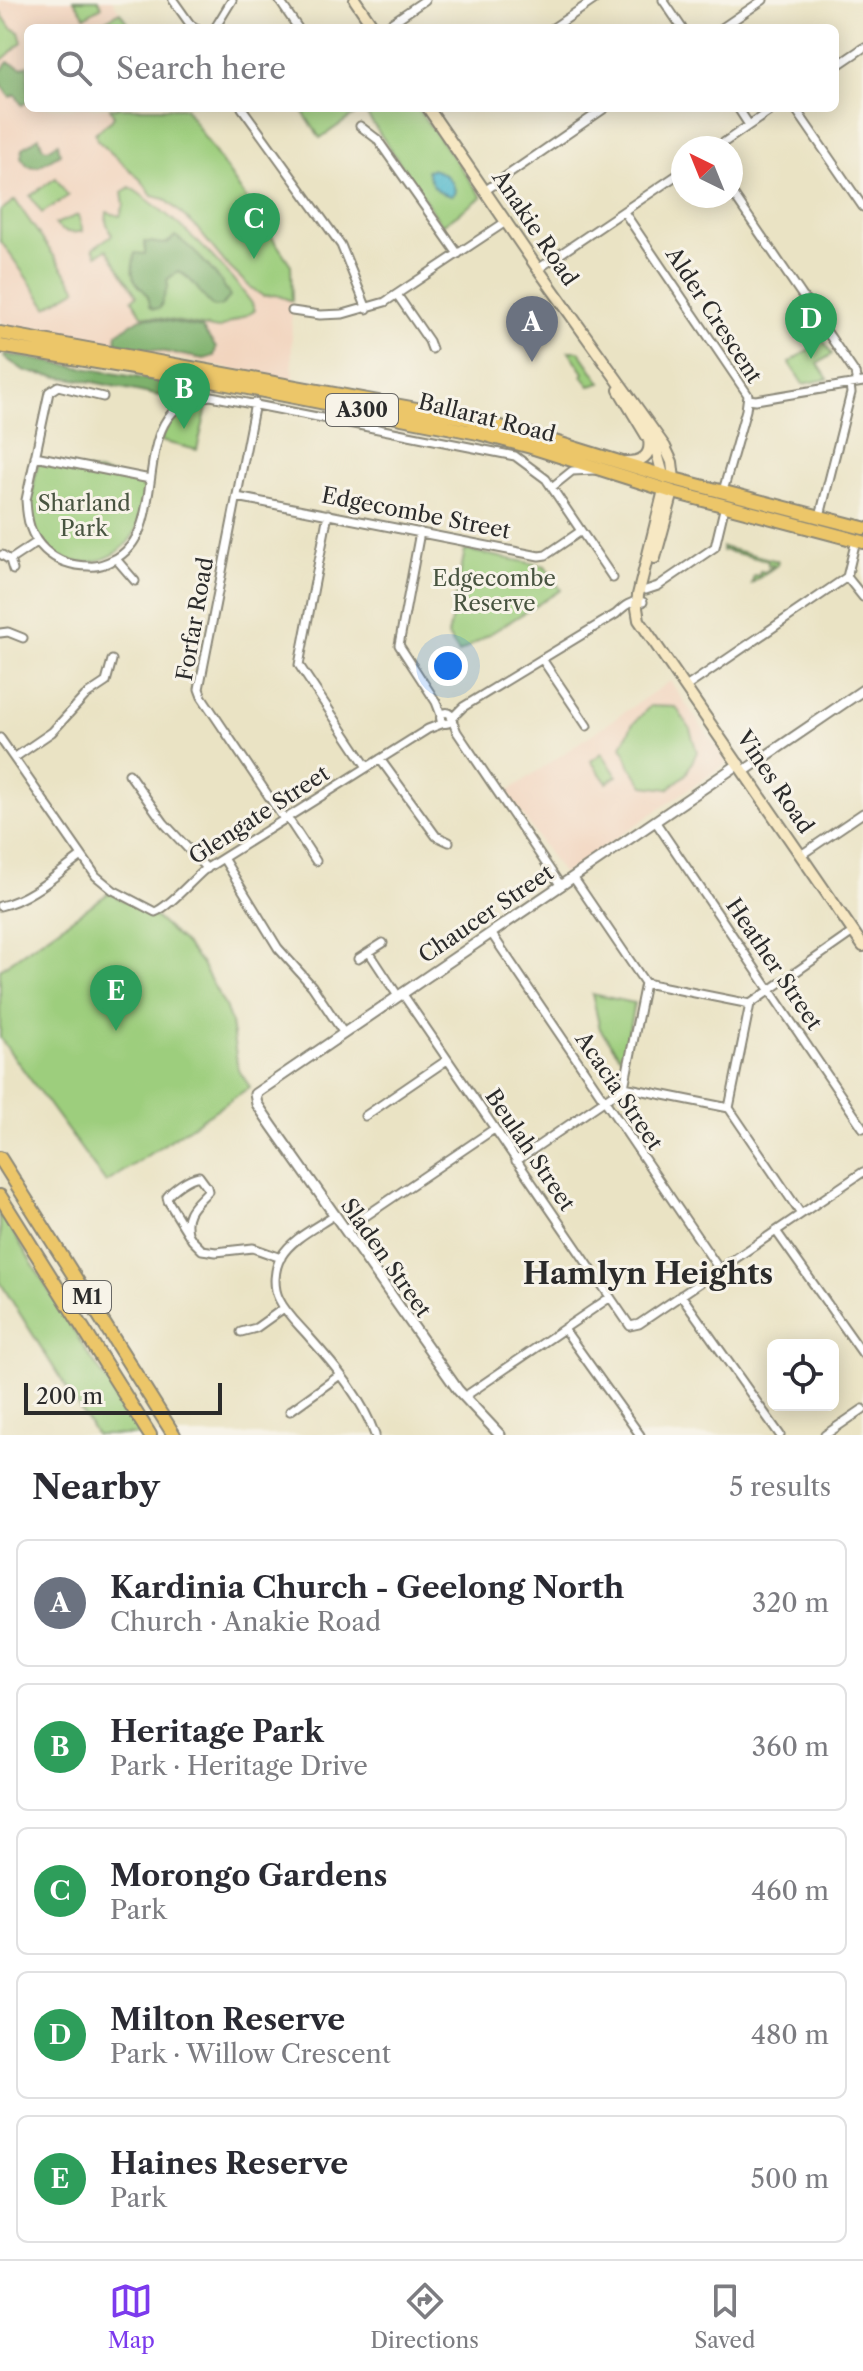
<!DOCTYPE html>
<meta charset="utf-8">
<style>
:root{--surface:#fff;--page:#f2f2f3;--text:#2b2b33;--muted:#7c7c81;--line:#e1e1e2;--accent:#7c3aed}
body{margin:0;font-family:"Libre Caslon Text",serif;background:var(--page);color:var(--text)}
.controls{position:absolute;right:24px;bottom:24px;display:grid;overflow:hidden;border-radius:12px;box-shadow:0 4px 20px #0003}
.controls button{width:72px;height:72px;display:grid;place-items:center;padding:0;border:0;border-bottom:2px solid var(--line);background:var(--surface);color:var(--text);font:40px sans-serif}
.compass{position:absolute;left:671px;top:136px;width:72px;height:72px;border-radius:50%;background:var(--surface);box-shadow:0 4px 20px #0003;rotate:317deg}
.scale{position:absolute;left:24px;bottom:20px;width:198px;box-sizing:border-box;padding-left:8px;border:4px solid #2b2b2b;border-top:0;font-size:22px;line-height:28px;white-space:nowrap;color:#2b2b2b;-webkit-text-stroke:6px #f7f3e8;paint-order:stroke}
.you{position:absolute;left:448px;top:666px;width:28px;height:28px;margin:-20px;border:6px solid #fff;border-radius:50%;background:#1a73e8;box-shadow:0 0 0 12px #1a73e833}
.badge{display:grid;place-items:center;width:52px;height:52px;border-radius:50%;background:var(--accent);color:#fff;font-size:26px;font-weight:700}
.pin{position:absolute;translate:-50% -66px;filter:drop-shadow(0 2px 4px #0008)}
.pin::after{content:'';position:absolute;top:42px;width:28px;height:24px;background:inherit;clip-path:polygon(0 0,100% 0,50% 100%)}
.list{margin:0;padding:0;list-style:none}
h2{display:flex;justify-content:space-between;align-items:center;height:104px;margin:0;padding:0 32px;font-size:34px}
h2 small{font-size:26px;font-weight:400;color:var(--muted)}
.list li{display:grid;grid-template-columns:52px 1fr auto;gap:24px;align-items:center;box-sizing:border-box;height:128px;margin:0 16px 16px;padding:0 16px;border:2px solid var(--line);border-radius:12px}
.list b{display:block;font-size:30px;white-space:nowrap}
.list p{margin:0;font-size:26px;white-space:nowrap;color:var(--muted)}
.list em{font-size:26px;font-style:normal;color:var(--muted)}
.icon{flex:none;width:44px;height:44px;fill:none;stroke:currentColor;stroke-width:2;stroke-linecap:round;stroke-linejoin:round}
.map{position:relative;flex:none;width:863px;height:1435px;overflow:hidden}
.search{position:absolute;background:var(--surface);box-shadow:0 4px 20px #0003;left:24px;right:24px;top:24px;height:88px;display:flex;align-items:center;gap:20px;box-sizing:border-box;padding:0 28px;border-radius:12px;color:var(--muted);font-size:30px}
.sheet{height:824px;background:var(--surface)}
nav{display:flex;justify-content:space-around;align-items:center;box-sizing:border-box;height:112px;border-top:2px solid var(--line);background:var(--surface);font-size:22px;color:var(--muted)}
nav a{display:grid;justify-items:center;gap:4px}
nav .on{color:var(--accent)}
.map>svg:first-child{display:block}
.built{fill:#f2d4be}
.green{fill:#9dce7d;stroke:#647c54;stroke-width:2}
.forest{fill:#7eb16c;stroke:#546e4c;stroke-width:2}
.water{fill:#4db7cb;stroke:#3c717b;stroke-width:2}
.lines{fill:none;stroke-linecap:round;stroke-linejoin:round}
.minor-casing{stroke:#8a8778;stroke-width:11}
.tertiary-casing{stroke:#8a8778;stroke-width:13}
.secondary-casing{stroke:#8a8778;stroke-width:14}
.trunk-casing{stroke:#8a8778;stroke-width:16}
.motorway-casing{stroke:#8a8778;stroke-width:16}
.minor{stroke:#fff;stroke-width:7}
.tertiary{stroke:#fff;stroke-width:9}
.secondary{stroke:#f7e8c3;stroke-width:10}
.trunk{stroke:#ecc669;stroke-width:12}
.motorway{stroke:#ecc669;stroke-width:12}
.labels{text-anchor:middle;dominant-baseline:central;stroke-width:6;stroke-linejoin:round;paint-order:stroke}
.shield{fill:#f7f3e8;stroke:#686764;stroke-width:2}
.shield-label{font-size:20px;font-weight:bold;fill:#2b2b2b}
.street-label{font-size:22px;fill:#2b2b2b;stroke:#f7f3e8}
.park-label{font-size:22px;fill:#485440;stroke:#f7f3e8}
.district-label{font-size:30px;font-weight:bold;fill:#2b2b2b;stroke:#f7f3e8}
</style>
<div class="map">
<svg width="863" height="1435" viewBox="0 0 863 1435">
<rect width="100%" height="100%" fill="#f7f3e8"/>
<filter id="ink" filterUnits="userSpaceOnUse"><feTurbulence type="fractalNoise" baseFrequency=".0125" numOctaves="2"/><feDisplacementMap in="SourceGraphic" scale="16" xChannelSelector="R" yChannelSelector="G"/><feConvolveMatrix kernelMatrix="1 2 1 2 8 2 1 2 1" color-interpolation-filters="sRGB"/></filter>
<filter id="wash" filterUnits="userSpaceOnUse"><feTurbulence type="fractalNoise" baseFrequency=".006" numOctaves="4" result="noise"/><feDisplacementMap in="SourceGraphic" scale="32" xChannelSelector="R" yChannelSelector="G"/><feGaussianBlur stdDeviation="1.8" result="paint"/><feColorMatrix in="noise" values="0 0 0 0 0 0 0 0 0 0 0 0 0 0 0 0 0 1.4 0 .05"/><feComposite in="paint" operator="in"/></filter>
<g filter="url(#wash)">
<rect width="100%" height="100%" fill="#eae3c4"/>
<!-- built -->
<path class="built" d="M 0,0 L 112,0 L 131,28 L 28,28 L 28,108 L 185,108 L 291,265 L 292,363 L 295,382 L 0,323 Z
M 670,681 L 727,763 L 565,873 L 561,872 L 507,792 Z"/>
<!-- green -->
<path class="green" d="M 74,0 L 98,0 L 102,6 L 85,17 Z
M 0,12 L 11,28 L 19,32 L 22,42 L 0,62 Z
M 120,12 L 131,28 L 92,28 Z
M 110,108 L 185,108 L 291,265 L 292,301 L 276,295 L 263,296 L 251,288 L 226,264 L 196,227 L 165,199 L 152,196 L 142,181 L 97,140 L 95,133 L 112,120 L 114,116 Z
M 303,108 L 417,108 L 482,197 L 442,225 L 363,109 L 320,138 L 301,109 Z
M 56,178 L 68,196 L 42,213 L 30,196 Z
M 130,187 C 176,219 217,256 251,302 L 255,310 L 253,312 L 218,329 L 142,315 L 132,299 L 137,296 L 107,249 L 97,255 L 93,248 L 112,235 L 106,222 L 107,212 L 120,216 L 124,205 L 122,192 Z
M 15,200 L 77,289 L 47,307 L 0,240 L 0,211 Z
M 78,215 L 83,231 C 72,234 62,234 55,224 Z
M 823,340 L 832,354 L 818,364 L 828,379 L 803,384 L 789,363 Z
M 569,351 L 579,351 L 601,383 L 590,386 L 582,376 L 584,373 Z
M 209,399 L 197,450 L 160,441 C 173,414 180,406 209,399 Z
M 41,461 L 143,481 L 146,485 L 146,491 C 142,504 141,522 134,534 C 111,573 52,572 33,528 C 27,514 31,499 34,484 C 35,475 35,468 41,461 Z
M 722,547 L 778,561 L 777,565 L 752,583 L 754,575 L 759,576 L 760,571 L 765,572 L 773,566 L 772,564 L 768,566 L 768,561 L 723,550 L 722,552 Z
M 465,550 L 545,566 L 561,590 L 459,653 L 448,636 Z
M 650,706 L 676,707 L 690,729 L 697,752 L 686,774 L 668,789 L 644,786 L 631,767 L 622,746 L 632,725 Z
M 602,753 L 617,776 L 607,783 L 591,761 Z
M 109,893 L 153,915 L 184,943 L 201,963 L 225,1006 L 231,1023 L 238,1069 L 250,1087 L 106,1183 L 0,1038 L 0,969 Z
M 592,994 L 634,1003 L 623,1060 L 600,1029 Z
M 0,1211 L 86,1351 L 129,1412 L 142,1435 L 96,1435 L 0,1282 Z"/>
<!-- forest -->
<path class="forest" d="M 8,62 L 22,68 L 28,65 L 28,101 L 22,105 L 15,94 L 10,97 L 0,82 L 0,72 Z
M 39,137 L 43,148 L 48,149 L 58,143 L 60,154 L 37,167 L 28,166 L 21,157 L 23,148 Z
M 175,236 C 192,247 222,278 230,297 L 221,306 L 214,307 C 199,296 198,282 178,271 L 167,280 L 168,285 L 160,308 L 154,309 L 150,306 C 149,287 136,290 133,275 C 131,268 134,260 135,253 L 145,254 L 145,242 C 161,241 163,250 175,236 Z
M 148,317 L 202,328 L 216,348 L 214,356 L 204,359 L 116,343 L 117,333 L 141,318 Z
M 5,354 L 197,388 L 197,394 L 175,405 L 172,404 L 169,398 L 93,382 L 33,373 L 25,371 L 4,357 Z"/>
<!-- water -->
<path class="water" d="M 431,169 C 444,172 453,178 455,191 L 452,196 C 436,193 431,185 427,170 Z"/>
</g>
<g filter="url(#ink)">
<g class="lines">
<defs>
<path id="minor" d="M 173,0 L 190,24 L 196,28
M 279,0 L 298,28
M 663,0 L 682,28
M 215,28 L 232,0
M 384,28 L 425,0
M 553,28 L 594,0
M 722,28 L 763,0
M 835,67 L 863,48
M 242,108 L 341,245 L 367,309
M 738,108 L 749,125
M 795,108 L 863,207
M 360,126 L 377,139 L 458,254
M 716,148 L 774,108
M 486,190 L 605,108
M 731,191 L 855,373 L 857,383
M 624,212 L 748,395 L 746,410 L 723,491
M 538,269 L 683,171
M 398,296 L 429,341 L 432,349
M 292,311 L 320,315 L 343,314 L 385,302 L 507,221
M 103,397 L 58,386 L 49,392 L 26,500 C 27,520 30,536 45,550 C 58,562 72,566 89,566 C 98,567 105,564 113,560 C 177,529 120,403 211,396 L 515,456 L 546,479 L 613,578
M 748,399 L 756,400 L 863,382
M 255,403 L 199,689 L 202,697 L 284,819
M 35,456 L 150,479
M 552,487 L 572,471 L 594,470
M 237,497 L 539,556 L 546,555 L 581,531
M 328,514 L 299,665 L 367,767
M 820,516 L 851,393 L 850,385
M 420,532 L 399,645 L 436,702 L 441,715
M 2,555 L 10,560 L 13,570
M 116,559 L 135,581
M 10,560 L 37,542
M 847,577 L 863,597
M 646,590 L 658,586 L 715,547 L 725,505
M 0,633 L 8,632 L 23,638
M 542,659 L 587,726
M 686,687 L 847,577 L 856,540
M440.5 718a5.5 5.5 0 1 1 11 0a5.5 5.5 0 1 1-11 0Z
M 452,718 L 463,707 L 616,614 C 623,607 632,599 643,602
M 452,720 L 457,732 L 561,886
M 0,738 L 96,876 L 113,890 L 155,912 C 169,907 190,882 204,870 L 428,729 L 444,723
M 14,758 L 52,732 L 85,696 L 106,682 L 112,660
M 380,759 L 436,836 L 449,842
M 129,774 L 164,823 L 207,869
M 287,817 L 316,861
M 655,821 L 863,1128
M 801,855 L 863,813
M 223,858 L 278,948 L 312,986 L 343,1032
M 573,877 L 645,983
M 0,906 C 31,899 57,874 82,856
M 491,933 L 719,1269
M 369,952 L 398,996
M 358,959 L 383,943
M 645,983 L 750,1004
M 402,993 L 630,1326 L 639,1324 L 863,1172
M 750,1004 L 853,932
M 624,1087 L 729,1108
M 624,1087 L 645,983
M 729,1108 L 801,1214
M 729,1108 L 750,1004
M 365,1116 L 447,1060
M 516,1161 L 624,1087
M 334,1215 C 317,1227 292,1238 281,1257 C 274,1269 273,1287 279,1299 C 286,1314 300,1326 310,1338 C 336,1367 362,1398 375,1435
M 345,1230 L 494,1129
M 776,1231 L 863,1354
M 188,1233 C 183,1212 195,1205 208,1191 L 207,1187 L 199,1176 C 188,1178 173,1189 167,1197 L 168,1201 L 192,1240 L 202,1250 L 216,1252 L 253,1248 L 281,1258
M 681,1295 L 780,1435
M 564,1329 L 640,1435
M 241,1332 L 256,1328 L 284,1308
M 464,1397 L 609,1298
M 290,1411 L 340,1375
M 825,1435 L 863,1409"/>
<path id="tertiary" d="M 744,771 L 863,690
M 500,1435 L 458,1390 L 272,1126 L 257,1104 L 255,1094 L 739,764"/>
<path id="secondary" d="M 355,0 L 374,28
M 428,108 L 538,269 L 665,447 L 672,462 L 674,479
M 619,390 L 657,453 L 663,475
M 626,462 C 640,462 652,457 649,440
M 664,490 L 638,595 L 637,608 L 639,620 L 863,946
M 655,558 L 673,492"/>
<path id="trunk" d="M 0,333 L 466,418 L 535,436 L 674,479 L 863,528
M 0,346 L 212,381 L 478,433 L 531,447 L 673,492 L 863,542"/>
<path id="motorway" d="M 0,1158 L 174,1435
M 0,1196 L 150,1435"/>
</defs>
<!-- minor casing -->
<use href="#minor" class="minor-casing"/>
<!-- tertiary casing -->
<use href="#tertiary" class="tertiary-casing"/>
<!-- secondary casing -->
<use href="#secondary" class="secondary-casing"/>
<!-- trunk casing -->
<use href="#trunk" class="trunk-casing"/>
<!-- motorway casing -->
<use href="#motorway" class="motorway-casing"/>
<!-- minor -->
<use href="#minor" class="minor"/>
<!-- tertiary -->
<use href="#tertiary" class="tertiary"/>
<!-- secondary -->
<use href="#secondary" class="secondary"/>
<!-- trunk -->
<use href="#trunk" class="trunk"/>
<!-- motorway -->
<use href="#motorway" class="motorway"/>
</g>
</g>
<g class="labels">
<!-- shield labels -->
<g class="shield">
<rect x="326" y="394" width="72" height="32" rx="6"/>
<rect x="63" y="1281" width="48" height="32" rx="6"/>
</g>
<g class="shield-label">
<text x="362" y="410">A300</text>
<text x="87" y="1297">M1</text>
</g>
<!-- street labels -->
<g class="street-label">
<text transform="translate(535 228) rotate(56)">Anakie Road</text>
<text transform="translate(714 315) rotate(57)">Alder Crescent</text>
<text transform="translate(487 418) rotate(14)">Ballarat Road</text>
<text transform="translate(416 513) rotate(11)">Edgecombe Street</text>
<text transform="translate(195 619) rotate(-80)">Forfar Road</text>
<text transform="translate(775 782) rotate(56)">Vines Road</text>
<text transform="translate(259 815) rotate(-33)">Glengate Street</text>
<text transform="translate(486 914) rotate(-34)">Chaucer Street</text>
<text transform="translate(774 964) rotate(56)">Heather Street</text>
<text transform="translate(619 1091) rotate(56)">Acacia Street</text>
<text transform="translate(530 1150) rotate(56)">Beulah Street</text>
<text transform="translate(386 1258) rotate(55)">Sladen Street</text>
</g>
<!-- park labels -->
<g class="park-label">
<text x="84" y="503">Sharland<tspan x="84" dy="25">Park</tspan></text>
<text x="494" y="578">Edgecombe<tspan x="494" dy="25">Reserve</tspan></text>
</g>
<!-- district labels -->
<g class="district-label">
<text x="648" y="1273">Hamlyn Heights</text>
</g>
</g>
</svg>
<div class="controls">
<button><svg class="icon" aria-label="locate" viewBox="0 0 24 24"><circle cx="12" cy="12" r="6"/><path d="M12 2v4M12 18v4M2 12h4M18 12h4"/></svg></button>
</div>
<svg class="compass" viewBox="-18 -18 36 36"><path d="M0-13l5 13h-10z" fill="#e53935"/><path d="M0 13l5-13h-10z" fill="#7c7c81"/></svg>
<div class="scale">200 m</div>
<div class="you"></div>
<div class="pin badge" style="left:532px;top:362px;background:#6b7280">A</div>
<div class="pin badge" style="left:184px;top:429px;background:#2e9e5b">B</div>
<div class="pin badge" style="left:254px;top:259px;background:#2e9e5b">C</div>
<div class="pin badge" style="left:811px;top:359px;background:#2e9e5b">D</div>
<div class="pin badge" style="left:116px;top:1031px;background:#2e9e5b">E</div>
<div class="search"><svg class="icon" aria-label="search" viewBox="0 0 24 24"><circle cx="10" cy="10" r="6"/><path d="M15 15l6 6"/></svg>Search here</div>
</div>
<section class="sheet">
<h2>Nearby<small>5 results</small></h2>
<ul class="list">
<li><span class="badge" style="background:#6b7280">A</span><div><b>Kardinia Church - Geelong North</b><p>Church · Anakie Road</p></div><em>320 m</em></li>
<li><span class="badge" style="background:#2e9e5b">B</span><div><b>Heritage Park</b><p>Park · Heritage Drive</p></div><em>360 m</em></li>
<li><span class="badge" style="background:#2e9e5b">C</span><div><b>Morongo Gardens</b><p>Park</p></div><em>460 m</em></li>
<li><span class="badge" style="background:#2e9e5b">D</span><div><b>Milton Reserve</b><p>Park · Willow Crescent</p></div><em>480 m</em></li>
<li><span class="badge" style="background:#2e9e5b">E</span><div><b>Haines Reserve</b><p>Park</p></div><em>500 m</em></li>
</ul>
</section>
<nav>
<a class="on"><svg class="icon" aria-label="map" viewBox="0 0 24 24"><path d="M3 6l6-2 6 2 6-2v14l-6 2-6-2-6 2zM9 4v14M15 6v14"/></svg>Map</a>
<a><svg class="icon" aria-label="directions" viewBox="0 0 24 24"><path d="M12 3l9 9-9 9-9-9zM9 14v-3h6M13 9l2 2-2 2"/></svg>Directions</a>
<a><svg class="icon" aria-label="saved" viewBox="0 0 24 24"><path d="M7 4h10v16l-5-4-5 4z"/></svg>Saved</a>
</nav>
